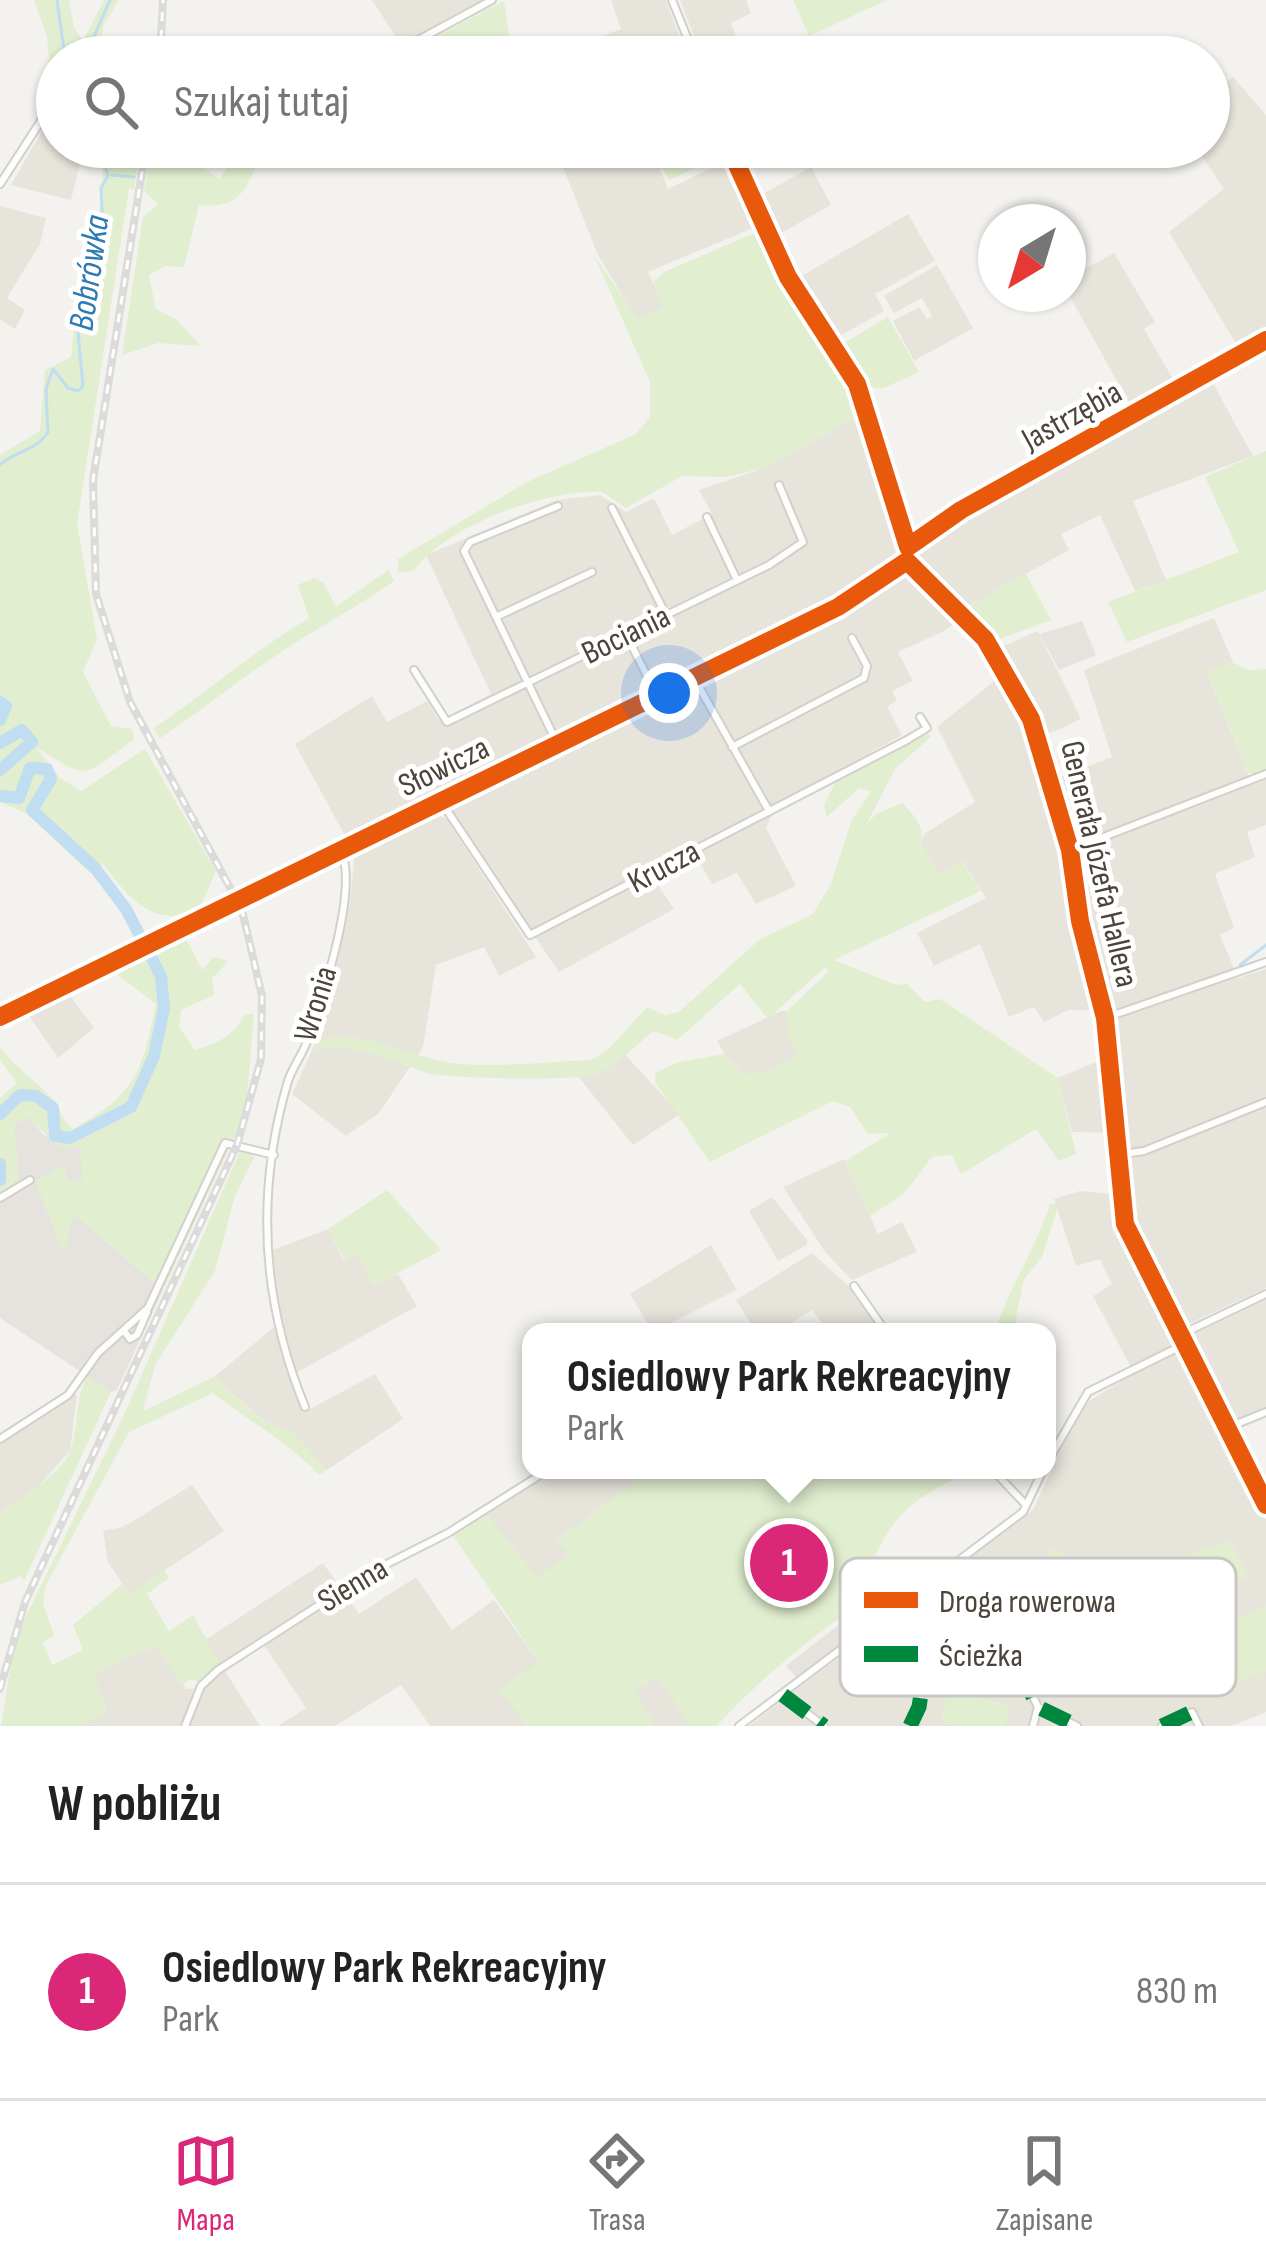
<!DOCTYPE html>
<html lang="pl">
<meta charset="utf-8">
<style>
:root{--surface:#fff;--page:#f6f6f6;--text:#222;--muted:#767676;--line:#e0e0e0;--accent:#db2777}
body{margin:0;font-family:"Sofia Sans Condensed",sans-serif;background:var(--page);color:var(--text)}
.compass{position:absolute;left:978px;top:204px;width:108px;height:108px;border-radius:50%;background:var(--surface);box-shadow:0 3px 9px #0004;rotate:218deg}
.you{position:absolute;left:669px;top:693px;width:42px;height:42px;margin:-30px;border:9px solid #fff;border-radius:50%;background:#1a73e8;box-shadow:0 0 0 18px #1a73e833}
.badge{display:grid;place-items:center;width:78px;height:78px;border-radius:50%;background:var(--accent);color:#fff;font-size:39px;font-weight:700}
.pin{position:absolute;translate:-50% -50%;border:6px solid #fff;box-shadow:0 3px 12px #0006}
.popup{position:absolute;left:522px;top:1323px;width:534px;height:156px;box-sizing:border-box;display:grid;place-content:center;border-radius:24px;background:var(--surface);filter:drop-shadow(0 3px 9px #0005);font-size:39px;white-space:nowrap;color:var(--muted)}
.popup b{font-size:45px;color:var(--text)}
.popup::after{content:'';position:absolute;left:50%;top:100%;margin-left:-24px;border:24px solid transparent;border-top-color:var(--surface)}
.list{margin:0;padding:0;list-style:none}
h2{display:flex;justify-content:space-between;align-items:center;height:156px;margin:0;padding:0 48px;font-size:51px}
h2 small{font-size:39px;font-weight:400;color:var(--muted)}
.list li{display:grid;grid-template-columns:78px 1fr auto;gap:36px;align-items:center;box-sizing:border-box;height:216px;padding:0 48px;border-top:3px solid var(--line)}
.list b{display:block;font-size:45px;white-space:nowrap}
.list p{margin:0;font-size:39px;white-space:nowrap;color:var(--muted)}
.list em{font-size:39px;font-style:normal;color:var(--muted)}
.icon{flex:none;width:66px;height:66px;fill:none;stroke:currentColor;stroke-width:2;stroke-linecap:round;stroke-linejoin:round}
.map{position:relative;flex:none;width:1266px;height:1726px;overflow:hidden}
.search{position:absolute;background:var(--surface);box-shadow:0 3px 9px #0004;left:36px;right:36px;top:36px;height:132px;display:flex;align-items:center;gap:30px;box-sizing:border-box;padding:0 42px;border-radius:66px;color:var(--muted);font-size:45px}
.sheet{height:372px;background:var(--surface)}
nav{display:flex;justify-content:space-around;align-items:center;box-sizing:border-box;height:168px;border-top:3px solid var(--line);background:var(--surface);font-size:33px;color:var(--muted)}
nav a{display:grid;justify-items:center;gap:6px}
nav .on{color:var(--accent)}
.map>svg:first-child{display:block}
.residential{fill:#e7e4dc}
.industrial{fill:#e6e2de}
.green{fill:#e1eecf}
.parking{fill:#e6e3df}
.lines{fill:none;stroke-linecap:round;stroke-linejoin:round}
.stream{stroke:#c0ddf1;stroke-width:3}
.river{stroke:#c0ddf1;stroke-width:12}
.minor-casing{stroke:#d2d0cb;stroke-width:10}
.minor{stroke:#fdfdfc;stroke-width:6}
.rail-casing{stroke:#dbdbda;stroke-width:8}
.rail{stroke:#fff;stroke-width:3;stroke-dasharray:9;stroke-linecap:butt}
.quiet{stroke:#00873e;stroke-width:15;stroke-dasharray:30 15;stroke-linecap:butt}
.cycleway-casing{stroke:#fff;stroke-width:26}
.cycleway{stroke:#e8590c;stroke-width:18}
.labels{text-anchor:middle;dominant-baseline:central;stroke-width:10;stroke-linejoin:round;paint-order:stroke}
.street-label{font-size:33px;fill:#4b4439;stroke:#fff}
.water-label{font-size:36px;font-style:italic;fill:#2e7ab2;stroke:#fff}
.key{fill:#fff;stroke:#c9c7c4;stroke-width:3}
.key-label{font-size:33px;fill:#4b4439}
</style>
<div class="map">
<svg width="1266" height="1726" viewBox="0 0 1266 1726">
<rect width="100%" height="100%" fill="#f4f2ee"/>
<!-- residential -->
<path class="residential" d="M 372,0 L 486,0 L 401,45 Z
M 611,0 L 666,0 L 687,57 L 608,57 L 601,37 L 621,29 Z
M 680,0 L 746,0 L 751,13 L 731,23 L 743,57 L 702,57 Z
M 1233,77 L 1266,115 L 1266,330 L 1238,347 L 1169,232 L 1224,189 L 1196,147 L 1209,147 L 1209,96 Z
M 57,104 L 57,147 L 84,147 L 71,200 L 11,185 Z
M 661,147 L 653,151 L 668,189 L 724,162 L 753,228 L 648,272 L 664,307 L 636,319 L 597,253 L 556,149 Z
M 811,167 L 831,205 L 776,236 L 755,198 Z
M 0,206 L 46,218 L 40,244 L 7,298 L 25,310 L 15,329 L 0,319 Z
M 908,214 L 935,261 L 875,294 L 884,311 L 838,337 L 798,278 Z
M 1114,253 L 1155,322 L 1144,329 L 1177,386 L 1133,410 L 1068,293 L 1068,278 Z
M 937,265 L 973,328 L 914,361 L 893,321 L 919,307 L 927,319 L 932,316 L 922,298 L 894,313 L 884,296 Z
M 1211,380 L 1253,456 L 1133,501 L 1166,580 L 1135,591 L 1100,515 L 1061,534 L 1069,550 L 967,607 L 960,620 L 942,632 L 898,652 L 913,681 L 892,691 L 897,701 L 887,706 L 902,735 L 776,805 L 766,828 L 796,886 L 756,904 L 737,873 L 712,884 L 697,858 L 654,879 L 674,909 L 559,972 L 440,797 L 348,841 L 295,744 L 372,696 L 387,722 L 427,701 L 439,721 L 491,694 L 426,555 L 557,500 L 600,495 L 626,512 L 654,498 L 672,535 L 712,514 L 699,490 L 764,468 L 864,413 L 902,549 L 915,551 L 992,501 Z
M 1214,618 L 1233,662 L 1207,672 L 1252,783 L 1266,777 L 1266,825 L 1247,832 L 1255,857 L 1215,874 L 1234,928 L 1220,935 L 1238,978 L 1266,969 L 1266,1288 L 1182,1327 L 1140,1245 L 1130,1212 L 1123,1133 L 1072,1132 L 1058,1078 L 1115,1054 L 1111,1010 L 1068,1010 L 1044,1022 L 1034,1007 L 1009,1017 L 980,944 L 934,966 L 917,933 L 986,898 L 963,862 L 939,874 L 921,845 L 924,834 L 975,802 L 937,727 L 1012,667 L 999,648 L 1038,631 L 1081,719 L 1044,736 L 1058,778 L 1112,757 L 1084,670 Z
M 437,815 L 446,818 L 536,957 L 499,976 L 484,947 L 436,965 L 423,1047 L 379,1113 L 346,1136 L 292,1094 L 321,1031 L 349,910 L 355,853 Z
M 66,990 L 94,1028 L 58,1058 L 26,1011 Z
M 781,1011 L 787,1011 L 787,1035 L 799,1055 L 770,1071 L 744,1075 L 733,1069 L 717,1041 Z
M 617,1046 L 680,1114 L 633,1145 L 577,1075 Z
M 844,1159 L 878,1234 L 902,1222 L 917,1252 L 852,1280 L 825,1252 L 783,1187 Z
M 1080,1191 L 1112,1194 L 1135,1265 L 1266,1520 L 1266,1712 L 1232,1726 L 749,1726 L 1033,1510 L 1077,1415 L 1091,1400 L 1134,1373 L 1093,1296 L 1112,1284 L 1100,1259 L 1076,1266 L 1054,1199 Z
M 772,1197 L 807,1240 L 807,1245 L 778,1261 L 749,1211 Z
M 328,1229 L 344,1260 L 357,1253 L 375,1285 L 398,1274 L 417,1306 L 294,1374 L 310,1409 L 375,1374 L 403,1419 L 327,1470 L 293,1433 L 265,1422 L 214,1377 L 280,1322 L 273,1250 Z
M 711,1245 L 737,1290 L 653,1332 L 630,1294 Z
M 812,1253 L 856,1293 L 884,1332 L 829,1332 L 812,1310 L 777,1332 L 756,1332 L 736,1300 Z
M 1266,1300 L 1266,1408 L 1231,1423 L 1188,1337 Z
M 77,1394 L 70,1451 L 36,1489 L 0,1513 L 0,1437 Z
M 559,1470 L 639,1470 L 643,1476 L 558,1540 L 570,1555 L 537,1578 L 485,1512 Z
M 192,1485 L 224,1531 L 129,1594 L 108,1562 L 103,1531 L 123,1527 Z
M 323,1563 L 359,1614 L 416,1577 L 452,1630 L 494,1600 L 539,1662 L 500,1689 L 528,1726 L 430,1726 L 401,1685 L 335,1726 L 278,1726 L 306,1708 L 260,1639 L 220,1664 L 205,1640 Z
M 156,1645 L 186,1689 L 201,1688 L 225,1671 L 260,1726 L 79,1726 L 107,1713 L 93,1674 Z
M 658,1675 L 690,1726 L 654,1726 L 635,1691 Z"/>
<!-- industrial -->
<path class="industrial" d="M 29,1117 L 44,1135 L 80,1146 L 83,1180 L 67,1182 L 65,1167 L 54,1226 L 77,1217 L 163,1290 L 117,1390 L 111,1392 L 0,1318 L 0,1193 L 19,1182 L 14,1124 Z
M 877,1595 L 889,1609 L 798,1679 L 786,1666 Z"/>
<!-- green -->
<path class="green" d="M 34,0 L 69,0 L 74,28 L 83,41 L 104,0 L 119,0 L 104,24 L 96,57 L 57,57 L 57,77 L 50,72 L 47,36 Z
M 793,0 L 887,0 L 809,36 Z
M 504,1 L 509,36 L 465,57 L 397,57 Z
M 90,147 L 110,147 L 134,160 L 136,147 L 141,147 L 134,190 L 129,188 L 77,524 L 97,639 L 83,672 L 111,726 L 132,729 L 134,739 C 80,780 90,780 36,747 L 60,778 L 81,791 L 145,749 L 216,871 L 199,910 C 153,929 130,899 103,864 L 90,873 L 27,814 L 0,802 L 0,455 L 40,431 L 45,370 L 71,357 L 75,319 L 98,232 L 103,172 Z
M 151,147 L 179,147 L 178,161 L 193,162 L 220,179 L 239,147 L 263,147 C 249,184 243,210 199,205 L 184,267 L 166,266 L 149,275 L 156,309 L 177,320 L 201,346 L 158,343 L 122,355 L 143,217 L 158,204 L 144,191 Z
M 661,147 L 726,147 L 728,153 L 669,180 L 653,150 Z
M 755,233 L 763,234 L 850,376 L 864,413 L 764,468 L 726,477 L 682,476 L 626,508 L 602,492 C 549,489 445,525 414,571 L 398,573 L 398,559 L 527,482 L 636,434 L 650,417 L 650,382 L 594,255 L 637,318 L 663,307 L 653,282 L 664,272 Z
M 888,317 L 919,372 L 884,388 L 862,387 L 839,346 Z
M 1266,451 L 1266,590 L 1127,642 L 1108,602 L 1239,552 L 1205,477 Z
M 388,570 L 394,581 C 350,612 302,636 259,667 C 226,690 194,716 160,738 L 153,729 C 206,692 254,651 309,618 L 298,585 L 314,578 L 323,582 L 336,607 Z
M 1025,572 L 1051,620 L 994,641 L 967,608 Z
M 1232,662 L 1249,670 L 1266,669 L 1266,771 L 1256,776 L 1248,772 L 1207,671 Z
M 928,734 L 932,736 L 895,769 L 866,825 L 876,814 L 902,803 C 915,816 925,826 921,845 L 939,874 L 962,862 L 981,891 L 834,960 L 896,985 L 907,984 L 925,1002 L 940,999 L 1058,1078 L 1076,1154 L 1059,1161 L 1036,1129 L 961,1174 L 952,1155 L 932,1157 L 904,1194 L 870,1216 L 845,1161 L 891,1133 L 868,1134 L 850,1107 L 833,1101 L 710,1162 L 655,1082 L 655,1073 L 679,1062 L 724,1054 L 744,1075 L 770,1071 L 798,1055 L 787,1035 L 787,1011 L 829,971 L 825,967 L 768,1019 L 740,984 L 677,1040 L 654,1031 C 637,1044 614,1069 593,1075 C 572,1081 443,1079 424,1072 C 395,1062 347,1041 318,1050 L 314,1042 C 365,1025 408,1059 459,1064 C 502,1067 547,1062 591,1060 L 608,1050 L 647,1007 L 665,1015 L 679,1012 L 759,940 L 813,914 L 831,884 L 851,822 L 871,791 L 859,788 L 827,817 L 824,805 L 835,783 Z
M 184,935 L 202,970 L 214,957 L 228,961 L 212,979 L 214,995 L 181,1010 L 179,1027 L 195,1050 C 218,1043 234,1036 245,1014 L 254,1014 L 247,1097 L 235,1136 L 163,1290 L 77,1217 L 71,1221 L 67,1246 L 61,1248 L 35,1181 L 64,1165 L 67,1182 L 82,1180 L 80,1147 L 60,1148 L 29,1118 L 14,1124 L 19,1182 L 0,1193 L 0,1098 L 17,1083 L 0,1060 L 0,1048 C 16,1067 34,1080 51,1097 C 62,1108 60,1119 73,1129 C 135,1095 142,1073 156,1004 L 109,968 Z
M 241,1149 L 254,1157 L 235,1196 L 215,1271 L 155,1365 L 143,1411 L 214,1377 L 264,1422 L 293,1432 L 327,1470 L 319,1475 C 289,1442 248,1421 213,1393 L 129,1432 L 46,1585 L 43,1603 L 54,1635 L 43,1643 L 52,1665 L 83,1650 L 73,1625 L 122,1584 L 129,1594 L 164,1570 L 169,1578 L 147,1594 L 169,1631 L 193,1615 L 220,1664 L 199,1682 L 190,1679 L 182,1686 L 156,1645 L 93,1674 L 107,1713 L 79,1726 L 1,1726 L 15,1639 L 124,1415 Z
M 387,1190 L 441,1250 L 374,1286 L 358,1254 L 345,1260 L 328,1229 Z
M 1059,1203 L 1042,1257 L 1024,1279 L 1013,1332 L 995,1332 C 1009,1286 1036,1249 1050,1204 Z
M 88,1376 L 111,1392 L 24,1581 L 21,1576 L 0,1585 L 0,1513 C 20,1499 62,1474 70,1451 C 80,1425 73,1401 88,1376 Z
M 639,1470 L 972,1470 C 914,1499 891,1512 868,1574 L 886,1589 C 836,1614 754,1684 717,1726 L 690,1726 L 657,1675 L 635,1691 L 654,1726 L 528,1726 L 499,1689 L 539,1662 L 452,1534 L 485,1512 L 537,1577 L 569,1555 L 557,1541 L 642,1476 Z
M 1230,1540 L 1248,1576 L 1183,1607 L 1196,1635 L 1266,1606 L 1266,1671 L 1206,1695 L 1192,1658 L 1175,1664 C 1159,1638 1138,1617 1126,1590 L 1134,1587 L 1129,1576 Z
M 1051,1546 L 1079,1565 L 1096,1598 L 1051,1620 L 1015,1608 L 1022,1581 L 1039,1584 L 1047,1577 Z
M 931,1597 L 1033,1615 L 1059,1633 L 1057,1643 L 958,1623 L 959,1612 L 927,1606 Z
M 947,1689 L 1010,1705 L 1006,1726 L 953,1726 L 941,1719 Z"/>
<!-- parking -->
<path class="parking" d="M 1082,621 L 1096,655 L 1059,670 L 1040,634 Z"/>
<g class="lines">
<!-- stream -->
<path class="stream" d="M 57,0 L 65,57
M 85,57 L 110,0
M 112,175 L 134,177
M 0,465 C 17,449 34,453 48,432 L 46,389 L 53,369 L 68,388 L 78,391 L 83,386 L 77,322 L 103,234 L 101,188 L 108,176 L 99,147
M 1240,965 L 1266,945"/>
<!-- river -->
<path class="river" d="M 0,702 L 6,706 L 0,720
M 0,743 L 22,730 L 32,742 L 0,770
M 0,796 L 19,798 L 30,768 L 47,769 L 51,779 L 32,810 L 95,868 L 126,909 L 161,976 L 164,1008 L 154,1056 L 131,1107 L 70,1138 L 55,1136 L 53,1108 L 36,1096 L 20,1095 L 0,1114
M 0,1164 L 0,1180"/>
<defs>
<path id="minor" d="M 672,0 L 695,57
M 387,57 L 492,0
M 729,147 L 788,277 L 857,384 L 900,514 L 907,561
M 0,184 L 48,110
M 612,508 L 666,615
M 707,517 L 737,580
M 908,547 L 961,510 L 1266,340
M 907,561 L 985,639 L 1031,719 L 1070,850 L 1080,921 L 1105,1018 L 1125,1224 L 1266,1505
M 496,617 L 592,572
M 627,636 L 657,696
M 414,670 L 447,722 L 769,565 L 803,542 L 779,485
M 694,678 L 769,811
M 558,745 L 464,551 L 470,542 L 558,506
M 732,747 L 864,678 L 867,666 L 852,638
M 442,803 L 530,935 L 907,740 L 927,728 L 920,717
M 1070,850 L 1266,774
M 0,1017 L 838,607 L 907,561
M 1105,1018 L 1266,962
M 1117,1155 L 1144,1151 L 1266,1102
M 0,1198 L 30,1180
M 854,1286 L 886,1332
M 124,1331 L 130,1339 L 137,1335 L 147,1312
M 1180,1335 L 1266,1294
M 305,1407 C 261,1300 255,1193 288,1081 C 293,1066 303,1054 308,1039 C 322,998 359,890 341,851
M 1227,1428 L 1266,1412
M 0,1439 L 68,1395 L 98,1353 L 148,1308 L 225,1143 L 274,1155
M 1047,1463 L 1088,1392 L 1185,1344
M 993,1470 L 1026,1505
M 898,1608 L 928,1649
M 928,1649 L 1026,1682 L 1038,1707 L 1077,1726
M 784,1696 L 824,1726
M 185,1726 L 201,1686 L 218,1670 L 369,1573 L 448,1533 L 548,1470
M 739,1726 L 1023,1512 L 1043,1470
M 910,1726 L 919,1707 L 928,1649
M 1033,1726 L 1038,1707
M 1162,1726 L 1192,1712 L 1199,1726"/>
</defs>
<!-- minor casing -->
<use href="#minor" class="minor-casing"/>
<!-- minor -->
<use href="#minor" class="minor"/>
<defs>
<path id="rail" d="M 160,57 L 163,0
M 0,1689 L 25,1602 L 237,1145 L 261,1059 L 262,996 L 242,910 L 130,702 L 96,594 L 93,480 L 146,147"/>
</defs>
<!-- rail casing -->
<use href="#rail" class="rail-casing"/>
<!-- rail -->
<use href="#rail" class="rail"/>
<!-- quiet -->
<path class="quiet" d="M 897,1607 L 928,1649
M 928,1649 L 1026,1682 L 1038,1707 L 1077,1726
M 783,1695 L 824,1726
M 910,1726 L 919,1707 L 928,1649
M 1162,1726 L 1192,1712"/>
<defs>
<path id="cycleway" d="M 729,147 L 788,277 L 857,384 L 908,547 L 961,510 L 1266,340
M 0,1017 L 838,607 L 907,561 L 985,639 L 1031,719 L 1070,850 L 1080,921 L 1105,1018 L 1125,1224 L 1266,1505"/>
</defs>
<!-- cycleway casing -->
<use href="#cycleway" class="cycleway-casing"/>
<!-- cycleway -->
<use href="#cycleway" class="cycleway"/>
</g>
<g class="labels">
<!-- street labels -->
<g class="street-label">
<text transform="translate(1072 416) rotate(-29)">Jastrzębia</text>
<text transform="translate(626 635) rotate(-26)">Bociania</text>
<text transform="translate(444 767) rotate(-26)">Słowicza</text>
<text transform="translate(1099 864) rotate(77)">Generała Józefa Hallera</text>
<text transform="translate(664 867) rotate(-28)">Krucza</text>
<text transform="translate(316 1004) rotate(-73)">Wronia</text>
<text transform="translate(353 1585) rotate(-31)">Sienna</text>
</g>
<!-- water labels -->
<g class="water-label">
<text transform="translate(90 273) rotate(-82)">Bobrówka</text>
</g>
</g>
<!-- legend -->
<rect x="840" y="1558" width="396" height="138" rx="18" class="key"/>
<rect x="864" y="1592" width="54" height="16" fill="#e8590c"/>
<rect x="864" y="1646" width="54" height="16" fill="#00873e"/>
<g class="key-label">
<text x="939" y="1612">Droga rowerowa</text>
<text x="939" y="1666">Ścieżka</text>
</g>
</svg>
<svg class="compass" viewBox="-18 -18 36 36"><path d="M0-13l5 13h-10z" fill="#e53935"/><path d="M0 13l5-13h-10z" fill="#767676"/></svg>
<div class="you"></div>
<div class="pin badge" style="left:789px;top:1563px">1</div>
<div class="popup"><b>Osiedlowy Park Rekreacyjny</b>Park</div>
<div class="search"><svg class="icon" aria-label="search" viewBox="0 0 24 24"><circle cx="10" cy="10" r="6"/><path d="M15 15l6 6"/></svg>Szukaj tutaj</div>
</div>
<section class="sheet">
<h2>W pobliżu<small></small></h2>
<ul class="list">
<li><span class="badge">1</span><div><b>Osiedlowy Park Rekreacyjny</b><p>Park</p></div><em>830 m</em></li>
</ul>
</section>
<nav>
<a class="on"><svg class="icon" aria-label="map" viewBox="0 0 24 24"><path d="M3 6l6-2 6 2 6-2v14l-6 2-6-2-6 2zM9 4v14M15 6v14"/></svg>Mapa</a>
<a><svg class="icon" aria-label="directions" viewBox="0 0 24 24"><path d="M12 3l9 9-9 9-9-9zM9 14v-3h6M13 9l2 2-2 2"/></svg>Trasa</a>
<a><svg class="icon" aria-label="saved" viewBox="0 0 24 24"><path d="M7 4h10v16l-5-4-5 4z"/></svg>Zapisane</a>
</nav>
